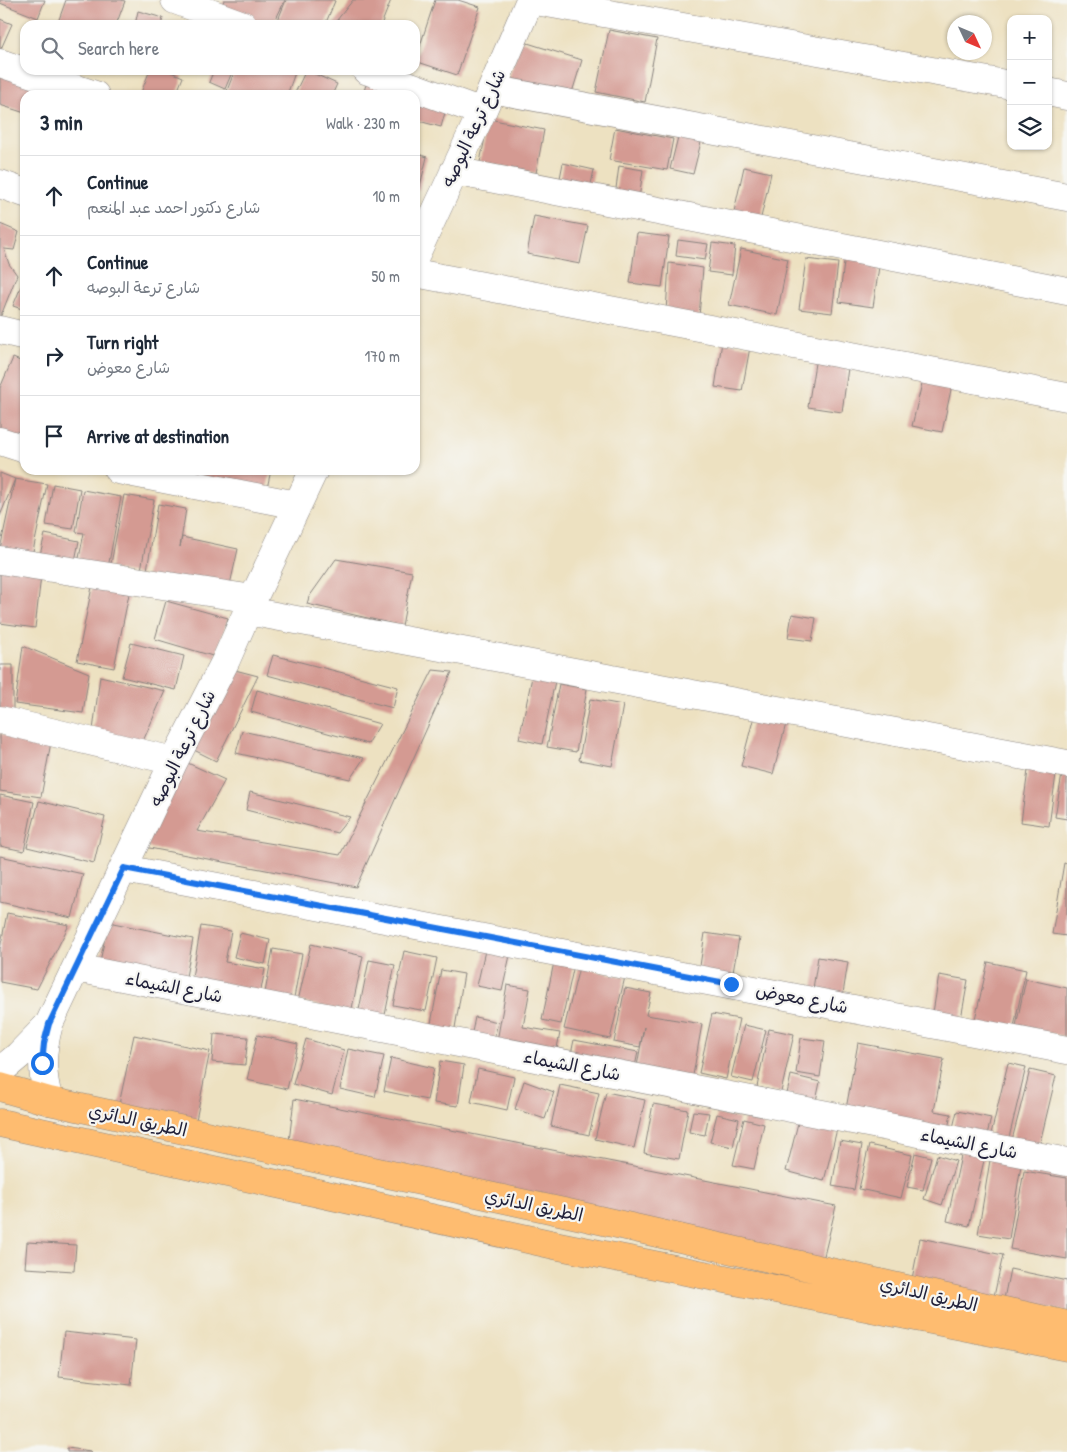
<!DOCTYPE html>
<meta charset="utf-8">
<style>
:root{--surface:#fff;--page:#f2f2f3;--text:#1f2937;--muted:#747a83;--line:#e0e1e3}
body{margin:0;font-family:"Patrick Hand","Playpen Sans Arabic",sans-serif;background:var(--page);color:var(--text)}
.controls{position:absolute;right:15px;top:15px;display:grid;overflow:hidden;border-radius:10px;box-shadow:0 1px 4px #0004}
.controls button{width:45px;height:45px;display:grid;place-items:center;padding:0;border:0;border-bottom:1px solid var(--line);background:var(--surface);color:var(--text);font:25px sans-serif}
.compass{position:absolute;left:947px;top:15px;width:45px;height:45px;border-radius:50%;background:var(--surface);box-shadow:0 1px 4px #0004;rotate:134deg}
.stop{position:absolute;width:15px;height:15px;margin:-11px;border:4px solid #1a73e8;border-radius:50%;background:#fff}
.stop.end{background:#1a73e8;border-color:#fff;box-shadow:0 1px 5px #0008}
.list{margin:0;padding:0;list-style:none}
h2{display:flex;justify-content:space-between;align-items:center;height:65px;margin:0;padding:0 20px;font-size:21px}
h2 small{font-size:16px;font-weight:400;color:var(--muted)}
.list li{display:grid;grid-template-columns:32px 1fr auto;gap:15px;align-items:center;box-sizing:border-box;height:80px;padding:0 20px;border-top:1px solid var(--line)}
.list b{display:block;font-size:19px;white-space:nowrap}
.list p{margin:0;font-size:16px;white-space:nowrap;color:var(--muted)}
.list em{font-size:16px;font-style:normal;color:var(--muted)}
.icon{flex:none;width:28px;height:28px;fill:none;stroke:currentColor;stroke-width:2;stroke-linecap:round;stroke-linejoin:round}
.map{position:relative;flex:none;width:1067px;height:1452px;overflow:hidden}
.search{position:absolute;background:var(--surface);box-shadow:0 1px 4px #0004;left:20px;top:20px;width:400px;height:55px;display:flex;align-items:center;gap:12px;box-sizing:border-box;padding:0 18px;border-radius:15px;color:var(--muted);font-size:19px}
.panel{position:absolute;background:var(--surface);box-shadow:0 1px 4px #0004;left:20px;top:90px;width:400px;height:385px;border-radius:15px}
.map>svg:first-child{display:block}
.building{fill:#d49a92}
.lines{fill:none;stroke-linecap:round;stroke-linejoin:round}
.minor-casing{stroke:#88827e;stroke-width:29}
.highway-casing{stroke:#88827e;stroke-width:29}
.minor{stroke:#fff;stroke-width:28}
.highway{stroke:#febc70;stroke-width:28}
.route{stroke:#1a73e8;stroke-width:6}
.labels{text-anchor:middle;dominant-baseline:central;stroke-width:4.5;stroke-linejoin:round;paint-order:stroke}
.street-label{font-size:18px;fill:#22223b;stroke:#f6f6f2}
</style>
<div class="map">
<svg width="1067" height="1452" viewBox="0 0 1067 1452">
<rect width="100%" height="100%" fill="#f6f6f2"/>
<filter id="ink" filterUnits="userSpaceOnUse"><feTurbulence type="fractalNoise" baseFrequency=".02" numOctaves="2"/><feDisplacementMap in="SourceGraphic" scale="10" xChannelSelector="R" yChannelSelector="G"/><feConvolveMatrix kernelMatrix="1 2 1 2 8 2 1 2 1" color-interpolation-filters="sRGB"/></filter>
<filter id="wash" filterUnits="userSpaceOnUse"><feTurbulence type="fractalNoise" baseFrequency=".0096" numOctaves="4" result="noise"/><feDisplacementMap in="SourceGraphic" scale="20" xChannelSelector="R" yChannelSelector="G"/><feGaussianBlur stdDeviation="1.12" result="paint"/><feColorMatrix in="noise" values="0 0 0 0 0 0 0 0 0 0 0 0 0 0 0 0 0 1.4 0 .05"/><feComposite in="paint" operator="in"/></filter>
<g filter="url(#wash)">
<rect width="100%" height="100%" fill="#ede1c1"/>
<g id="blocks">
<!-- building -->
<path class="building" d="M 0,0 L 45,0 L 38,18 L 0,3 Z
M 66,0 L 121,0 L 125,1 L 116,25 L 57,25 Z
M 224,0 L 285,0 L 273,25 L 247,25 L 219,12 Z
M 286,0 L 333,0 L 335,1 L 325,25 L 276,25 Z
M 353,0 L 391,0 L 381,25 L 333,25 Z
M 435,0 L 458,0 L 480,7 L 457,75 L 415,61 Z
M 138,11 L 163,18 L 161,25 L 135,25 Z
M 0,19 L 12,24 L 0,51 Z
M 609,30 L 657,39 L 645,102 L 596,92 Z
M 521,41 L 582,60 L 566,112 L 504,93 Z
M 150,70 L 166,70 L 183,77 L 176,95 L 140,95 Z
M 214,70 L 233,70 L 225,89 L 209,82 Z
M 235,70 L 296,70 L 287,95 L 232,95 L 226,93 Z
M 306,70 L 337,84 L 332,95 L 294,95 Z
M 370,70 L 451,91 L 441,127 L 415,120 L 415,95 L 363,95 Z
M 0,73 L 66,95 L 25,95 L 25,113 L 0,105 Z
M 489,119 L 544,130 L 536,173 L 480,162 Z
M 615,128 L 673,139 L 667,170 L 609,160 Z
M 678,137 L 701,142 L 693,174 L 670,169 Z
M 415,153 L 427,157 L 419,190 L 415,188 Z
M 563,163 L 594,170 L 589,194 L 558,188 Z
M 619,166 L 643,170 L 639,199 L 615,196 Z
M 744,167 L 771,173 L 760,222 L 733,216 Z
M 534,216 L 588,226 L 580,264 L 527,254 Z
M 0,224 L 19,232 L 14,250 L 4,249 L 9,264 L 17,275 L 0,318 Z
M 637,233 L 669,237 L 662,287 L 630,283 Z
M 678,240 L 708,244 L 705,260 L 676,256 Z
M 712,243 L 735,246 L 732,275 L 708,272 Z
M 741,249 L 788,259 L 777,315 L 729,305 Z
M 845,255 L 880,260 L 873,307 L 839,302 Z
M 806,259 L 838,263 L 832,313 L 799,309 Z
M 669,263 L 703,268 L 699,317 L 666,312 Z
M 25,277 L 25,310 L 13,306 Z
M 722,342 L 750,347 L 742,391 L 715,387 Z
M 13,358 L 25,363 L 25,442 L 0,432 L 0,388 Z
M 815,363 L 848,368 L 842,412 L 808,407 Z
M 923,379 L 952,385 L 942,432 L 912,426 Z
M 98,470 L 271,470 L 263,507 Z
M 0,473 L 15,479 L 0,516 Z
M 15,479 L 47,484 L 31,561 L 0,549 Z
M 53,484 L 80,489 L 73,529 L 46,525 Z
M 83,490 L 121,497 L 108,568 L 78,563 L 84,533 L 76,532 Z
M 124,495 L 154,500 L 140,575 L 110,569 Z
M 158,504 L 186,509 L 180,547 L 182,537 L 238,549 L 229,589 L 146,576 Z
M 45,534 L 79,541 L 74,566 L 39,559 Z
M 336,559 L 412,572 L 402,626 L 307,604 L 309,597 Z
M 0,562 L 42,567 L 35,628 L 0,623 Z
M 92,587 L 129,594 L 114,668 L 77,661 Z
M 166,601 L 228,618 L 216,657 L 155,639 Z
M 792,614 L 816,618 L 812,641 L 788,638 Z
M 131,643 L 184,656 L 176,690 L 122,677 Z
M 23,646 L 89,673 L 83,713 L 15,704 Z
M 273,655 L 398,687 L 393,708 L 267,675 Z
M 0,665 L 13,665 L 13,712 L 0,712 Z
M 235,670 L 258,676 L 216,761 L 186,746 Z
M 433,670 L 452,672 L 356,887 L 144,847 L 179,759 L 225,780 L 197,831 L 340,855 Z
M 100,676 L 165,691 L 140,748 L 92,738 Z
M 532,677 L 555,681 L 542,744 L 519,739 Z
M 559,684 L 587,689 L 576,752 L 547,747 Z
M 257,690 L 380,724 L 368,744 L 251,712 Z
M 590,699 L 623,705 L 612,766 L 579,760 Z
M 757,705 L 789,712 L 773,774 L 741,766 Z
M 242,731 L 364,758 L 350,779 L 236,753 Z
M 0,734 L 51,742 L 41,797 L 0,791 Z
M 1064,762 L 1067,763 L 1067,819 L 1055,817 Z
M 1029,763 L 1057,767 L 1049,826 L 1021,822 Z
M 250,792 L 350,817 L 337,833 L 246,810 Z
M 0,795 L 34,802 L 24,851 L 0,846 Z
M 39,801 L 105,817 L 94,863 L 27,847 Z
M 0,856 L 83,874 L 72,918 L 0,902 Z
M 1064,863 L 1067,864 L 1067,936 L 1052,934 Z
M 7,913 L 69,925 L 37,989 L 0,982 L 0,949 Z
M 108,922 L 193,939 L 183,993 L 97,977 Z
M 201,926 L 231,931 L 225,962 L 265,969 L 257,1011 L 188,1000 Z
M 240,933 L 270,940 L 265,964 L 234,957 Z
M 705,933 L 739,938 L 731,984 L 698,979 Z
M 311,944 L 363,956 L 351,1013 L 298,1001 Z
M 486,946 L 511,951 L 502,991 L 477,986 Z
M 273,949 L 302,954 L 293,1003 L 264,998 Z
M 404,951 L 437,958 L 426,1011 L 393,1005 Z
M 818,957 L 848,962 L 842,1000 L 812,995 Z
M 369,960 L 395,965 L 384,1020 L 358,1015 Z
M 554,962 L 574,965 L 561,1024 L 542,1020 Z
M 988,962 L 1026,970 L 1012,1036 L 973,1028 Z
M 579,967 L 625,977 L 610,1039 L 564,1029 Z
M 441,970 L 464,974 L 454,1034 L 430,1029 Z
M 939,975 L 968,980 L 960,1024 L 932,1019 Z
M 1026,979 L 1067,988 L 1067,1037 L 1016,1026 Z
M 507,985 L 530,989 L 523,1027 L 560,1033 L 553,1068 L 494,1058 Z
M 625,988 L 651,993 L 646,1015 L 702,1024 L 692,1081 L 636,1072 L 644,1027 L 640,1047 L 614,1042 Z
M 712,1014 L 739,1019 L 726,1079 L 699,1073 Z
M 475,1017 L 498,1022 L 491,1052 L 469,1048 Z
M 744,1025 L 766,1030 L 753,1082 L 731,1077 Z
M 769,1029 L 794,1034 L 781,1092 L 757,1087 Z
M 214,1034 L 248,1037 L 245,1065 L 212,1062 Z
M 134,1035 L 210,1051 L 195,1125 L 118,1109 Z
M 257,1035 L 298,1044 L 287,1089 L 247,1080 Z
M 801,1038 L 825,1041 L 820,1077 L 796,1073 Z
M 306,1039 L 344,1050 L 332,1095 L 293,1084 Z
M 574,1040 L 638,1052 L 631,1086 L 567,1073 Z
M 858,1043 L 944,1059 L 934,1111 L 951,1114 L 946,1139 L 844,1120 Z
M 348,1049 L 384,1056 L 375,1097 L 340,1089 Z
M 391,1058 L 434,1068 L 427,1100 L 384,1091 Z
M 440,1061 L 464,1065 L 458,1106 L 434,1103 Z
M 1008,1063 L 1026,1067 L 1008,1142 L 990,1138 Z
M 478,1069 L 514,1077 L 507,1110 L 471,1102 Z
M 1030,1070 L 1056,1076 L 1038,1151 L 1011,1144 Z
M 791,1075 L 820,1082 L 816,1101 L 787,1094 Z
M 524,1081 L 554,1092 L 545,1119 L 515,1109 Z
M 560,1085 L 599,1093 L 589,1135 L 551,1126 Z
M 606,1092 L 645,1100 L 634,1148 L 595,1139 Z
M 294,1099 L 836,1206 L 823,1260 L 288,1150 Z
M 653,1104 L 688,1110 L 679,1159 L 644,1153 Z
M 693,1111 L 709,1113 L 705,1135 L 689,1132 Z
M 957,1111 L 991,1118 L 986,1139 L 952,1132 Z
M 717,1114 L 739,1119 L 733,1147 L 710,1142 Z
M 744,1119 L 764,1124 L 754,1169 L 733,1165 Z
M 799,1119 L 837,1129 L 824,1181 L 786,1171 Z
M 840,1141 L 862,1145 L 854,1190 L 832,1186 Z
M 869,1145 L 912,1155 L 901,1198 L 859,1189 Z
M 962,1151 L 985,1156 L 969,1226 L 947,1221 Z
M 915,1153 L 931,1157 L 923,1190 L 907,1187 Z
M 991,1154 L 1022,1159 L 1009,1239 L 978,1234 Z
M 937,1155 L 956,1161 L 942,1205 L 924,1199 Z
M 1024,1171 L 1067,1178 L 1067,1259 L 1010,1249 Z
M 920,1238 L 1003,1255 L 993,1301 L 911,1284 Z
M 27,1242 L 76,1245 L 74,1271 L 25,1268 Z
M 1010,1269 L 1067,1281 L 1067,1312 L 1004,1299 Z
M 64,1332 L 136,1340 L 131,1385 L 59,1377 Z
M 67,1448 L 91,1451 L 91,1452 L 67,1452 Z"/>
</g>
</g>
<g filter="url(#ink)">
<use href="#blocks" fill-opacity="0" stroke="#88827e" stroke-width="1"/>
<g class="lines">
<defs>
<path id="minor" d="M 175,0 L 243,25
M 530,0 L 1011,85
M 0,63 L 95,95
M 366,70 L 482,112
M 492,89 L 1067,197
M 1048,92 L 1067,96
M 454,171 L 1067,291
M 0,184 L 25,193
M 415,256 L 482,112 L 530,0
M 415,273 L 1067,397
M 0,330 L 25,336
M 0,441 L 25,449
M 118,470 L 297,505
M 0,560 L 253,599
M 248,611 L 1067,764
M 0,720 L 174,761
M 124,869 L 1067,1050
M 76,968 L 1067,1162
M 0,1071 L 18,1056 L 49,1024
M 49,1101 C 41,1072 41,1053 49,1024 L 174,761 L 226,660 L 253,599 L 314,470"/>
<path id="highway" d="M 0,1087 L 49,1101 L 568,1213 L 1067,1325
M 0,1123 L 559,1246 L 1067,1347"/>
</defs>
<!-- minor casing -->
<use href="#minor" class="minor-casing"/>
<!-- highway casing -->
<use href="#highway" class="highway-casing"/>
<!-- minor -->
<use href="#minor" class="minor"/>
<!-- highway -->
<use href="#highway" class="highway"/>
</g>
</g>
<g class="lines" filter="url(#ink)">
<!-- route -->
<path class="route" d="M 42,1063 L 44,1043 L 49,1024 L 124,868 L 731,984"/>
</g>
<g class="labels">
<!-- street labels -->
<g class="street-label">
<text transform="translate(473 128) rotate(-65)">شارع ترعة البوصه</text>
<text transform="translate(182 748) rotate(-64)">شارع ترعة البوصه</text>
<text transform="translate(174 987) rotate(11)">شارع الشيماء</text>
<text transform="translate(802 998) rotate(11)">شارع معوض</text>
<text transform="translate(572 1065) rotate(11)">شارع الشيماء</text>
<text transform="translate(138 1120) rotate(12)">الطريق الدائري</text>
<text transform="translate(969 1143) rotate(11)">شارع الشيماء</text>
<text transform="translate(534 1205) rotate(12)">الطريق الدائري</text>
<text transform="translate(929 1294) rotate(13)">الطريق الدائري</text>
</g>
</g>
</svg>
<div class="controls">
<button>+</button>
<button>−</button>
<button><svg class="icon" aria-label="layers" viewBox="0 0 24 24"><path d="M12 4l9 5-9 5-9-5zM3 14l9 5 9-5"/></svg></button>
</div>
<svg class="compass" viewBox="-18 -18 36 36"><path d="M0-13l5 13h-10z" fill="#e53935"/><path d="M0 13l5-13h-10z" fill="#747a83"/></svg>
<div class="stop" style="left:42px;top:1063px"></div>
<div class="stop end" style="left:731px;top:984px"></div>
<div class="search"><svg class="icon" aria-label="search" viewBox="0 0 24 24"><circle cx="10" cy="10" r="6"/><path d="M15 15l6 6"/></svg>Search here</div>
<section class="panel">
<h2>3 min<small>Walk · 230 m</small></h2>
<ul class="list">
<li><svg class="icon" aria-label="ahead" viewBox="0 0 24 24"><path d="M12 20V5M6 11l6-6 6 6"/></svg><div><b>Continue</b><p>شارع دكتور احمد عبد المنعم</p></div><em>10 m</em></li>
<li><svg class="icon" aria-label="ahead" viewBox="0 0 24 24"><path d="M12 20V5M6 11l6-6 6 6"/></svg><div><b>Continue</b><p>شارع ترعة البوصه</p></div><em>50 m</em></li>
<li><svg class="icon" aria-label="right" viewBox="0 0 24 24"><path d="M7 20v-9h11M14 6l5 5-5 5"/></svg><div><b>Turn right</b><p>شارع معوض</p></div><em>170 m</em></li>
<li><svg class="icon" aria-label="arrive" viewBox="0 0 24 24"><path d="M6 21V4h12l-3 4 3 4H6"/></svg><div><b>Arrive at destination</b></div></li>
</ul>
</section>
</div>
